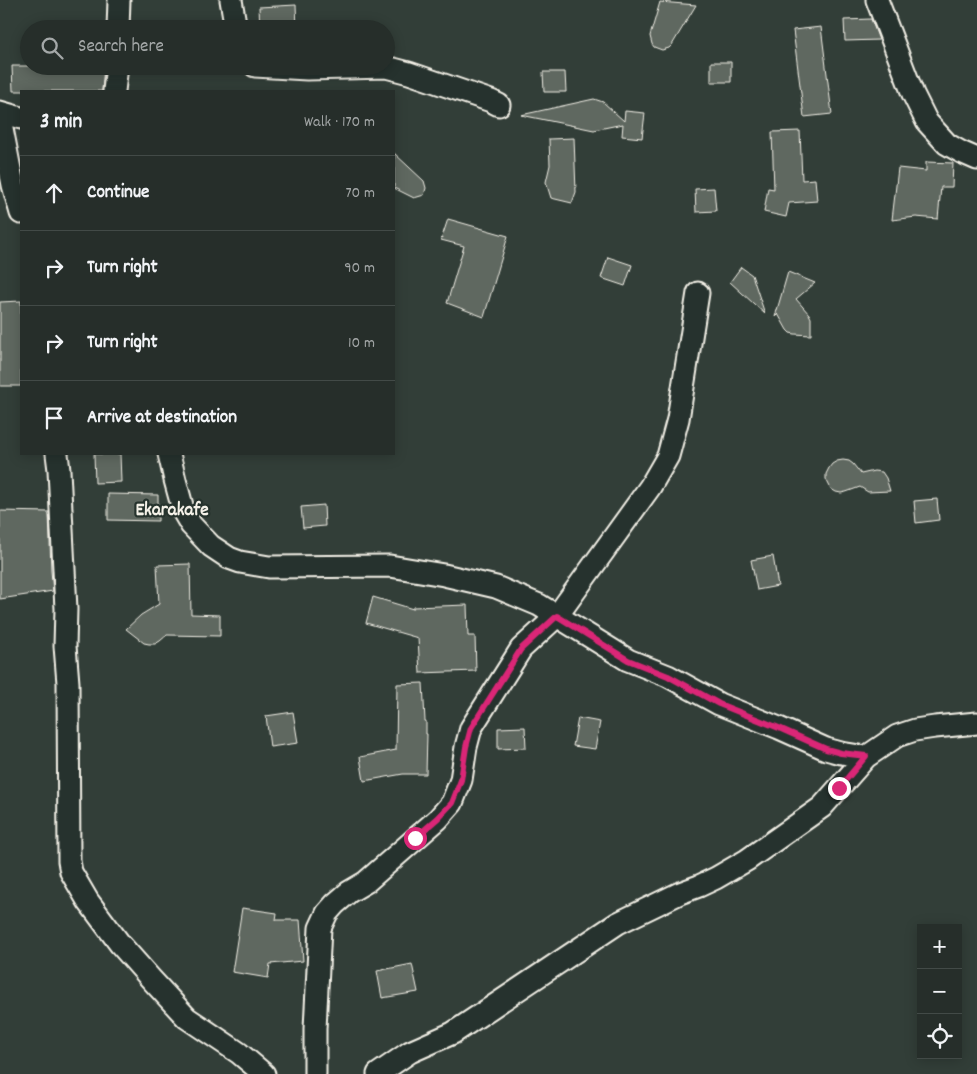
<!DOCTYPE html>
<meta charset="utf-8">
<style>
:root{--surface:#262e2a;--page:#323a36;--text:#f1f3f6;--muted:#a4a8a8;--line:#424a47}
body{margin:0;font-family:Dekko,sans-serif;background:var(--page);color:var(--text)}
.controls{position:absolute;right:15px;bottom:15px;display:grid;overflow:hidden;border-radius:0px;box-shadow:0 2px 12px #0003}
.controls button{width:45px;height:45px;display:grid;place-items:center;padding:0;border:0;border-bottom:1px solid var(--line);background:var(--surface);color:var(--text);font:25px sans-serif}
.stop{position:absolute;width:15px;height:15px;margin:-11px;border:4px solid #db2777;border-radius:50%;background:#fff}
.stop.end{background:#db2777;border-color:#fff;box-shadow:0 1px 5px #0008}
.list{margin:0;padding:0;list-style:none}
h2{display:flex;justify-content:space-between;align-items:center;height:65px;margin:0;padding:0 20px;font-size:21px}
h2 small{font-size:16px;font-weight:400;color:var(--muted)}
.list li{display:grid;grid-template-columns:32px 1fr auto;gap:15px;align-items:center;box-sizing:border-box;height:75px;padding:0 20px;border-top:1px solid var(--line)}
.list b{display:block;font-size:19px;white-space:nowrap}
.list em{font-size:16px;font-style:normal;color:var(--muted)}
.icon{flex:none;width:28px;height:28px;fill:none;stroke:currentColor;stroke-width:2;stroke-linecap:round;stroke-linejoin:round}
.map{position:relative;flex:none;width:977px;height:1074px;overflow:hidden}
.search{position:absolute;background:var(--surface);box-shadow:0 2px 12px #0003;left:20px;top:20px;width:375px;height:55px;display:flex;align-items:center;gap:12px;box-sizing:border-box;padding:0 18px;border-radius:28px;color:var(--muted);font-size:19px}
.panel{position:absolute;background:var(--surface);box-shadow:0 2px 12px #0003;left:20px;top:90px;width:375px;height:365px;border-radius:0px}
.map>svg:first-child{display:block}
.building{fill:#5f6861;stroke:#f4f1e8}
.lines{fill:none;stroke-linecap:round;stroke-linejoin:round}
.minor-casing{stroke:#f4f1e8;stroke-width:25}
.minor{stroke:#26332d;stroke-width:21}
.route{stroke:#db2777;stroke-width:6}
.labels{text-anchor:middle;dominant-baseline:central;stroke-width:4.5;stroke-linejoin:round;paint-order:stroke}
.quarter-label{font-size:19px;font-weight:bold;fill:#f4f1e8;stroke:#26332d}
</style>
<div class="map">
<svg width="977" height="1074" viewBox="0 0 977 1074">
<rect width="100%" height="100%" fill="#323e38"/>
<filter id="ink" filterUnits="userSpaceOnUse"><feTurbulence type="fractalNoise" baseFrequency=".02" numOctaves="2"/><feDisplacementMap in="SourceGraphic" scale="10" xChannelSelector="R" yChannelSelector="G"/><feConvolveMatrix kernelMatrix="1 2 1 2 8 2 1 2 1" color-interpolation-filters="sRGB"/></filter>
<g filter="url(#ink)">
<!-- building -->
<path class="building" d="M 660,2 L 696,5 L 672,45 L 669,48 L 662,50 L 654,47 L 652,44 L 650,36 Z
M 296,5 L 297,29 L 260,29 L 259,7 Z
M 871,19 L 879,40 L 845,41 L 844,20 Z
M 821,27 L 832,114 L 804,117 L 793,30 Z
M 711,62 L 731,62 L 731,82 L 711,82 Z
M 12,66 L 104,66 L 102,91 L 13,91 Z
M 543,72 L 565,72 L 566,92 L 544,92 Z
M 594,99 L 603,102 L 624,121 L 625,111 L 645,113 L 642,138 L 622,136 L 623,124 L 594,130 L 521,115 Z
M 800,131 L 802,180 L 815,179 L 817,201 L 789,203 L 786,217 L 764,212 L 768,188 L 774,189 L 772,132 Z
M 574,138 L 576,192 L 572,203 L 551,198 L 546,182 L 550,165 L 549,139 Z
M 394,153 L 424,181 L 426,188 L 424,195 L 414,198 L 394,188 Z
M 926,162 L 953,163 L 952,187 L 941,187 L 938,219 L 916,217 L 892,220 L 898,168 L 926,171 Z
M 714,188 L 716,211 L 696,212 L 695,189 Z
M 448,219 L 508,236 L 484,317 L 447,303 L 464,246 L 441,240 Z
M 608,257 L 632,265 L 625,286 L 601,278 Z
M 741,267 L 752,275 L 765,314 L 730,282 Z
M 788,272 L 815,283 L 796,299 L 809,314 L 811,318 L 811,335 L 795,334 L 790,333 L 787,330 L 778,314 L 775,317 Z
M 21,301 L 21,386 L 0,386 L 0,302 Z
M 94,454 L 120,454 L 121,482 L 95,483 Z
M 843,460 L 849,461 L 853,464 L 861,474 L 874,471 L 882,472 L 886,478 L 890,491 L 868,492 L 860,487 L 846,492 L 841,493 L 836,492 L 831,489 L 826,479 L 826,474 L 829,468 L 832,464 L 837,461 Z
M 108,494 L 158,495 L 158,521 L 108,520 Z
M 937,499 L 939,520 L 916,523 L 914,501 Z
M 324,505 L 325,526 L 303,528 L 301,507 Z
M 0,511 L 49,512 L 51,571 L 53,591 L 0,599 Z
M 773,556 L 778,586 L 757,590 L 751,560 Z
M 190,564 L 191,614 L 220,615 L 220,636 L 167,635 L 160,641 L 155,644 L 149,644 L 144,643 L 126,629 L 141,615 L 159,604 L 157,565 Z
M 373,597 L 413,609 L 413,607 L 467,605 L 468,636 L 475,636 L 476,671 L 420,673 L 418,638 L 366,623 Z
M 423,683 L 425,721 L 426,721 L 426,734 L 427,734 L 426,774 L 403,774 L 364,781 L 360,757 L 396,750 L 397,684 Z
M 293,712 L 298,743 L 270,747 L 266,716 Z
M 578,718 L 600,722 L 595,749 L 573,746 Z
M 525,727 L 526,748 L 498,749 L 498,728 Z
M 242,908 L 277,913 L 276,920 L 300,920 L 303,961 L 270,964 L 268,978 L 232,972 Z
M 412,964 L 418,992 L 382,998 L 377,971 Z"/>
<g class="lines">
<defs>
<path id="minor" d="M 231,0 L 236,29
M 877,0 L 913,94 L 927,122 L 947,144 L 961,152 L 977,159
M 118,29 L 119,0
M 255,66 L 307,69 L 386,67 L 409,73 L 491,101 L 499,105
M 114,91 L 117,66
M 0,112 L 21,118
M 0,118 L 13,185 L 21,213
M 57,454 L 59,470 L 66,609 L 65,646 L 68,683 L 69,861 L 71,872 L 88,901 L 120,944 L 151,979 L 187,1018 L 239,1053 L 264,1074
M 169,454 L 175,480 L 184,513 L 191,525 L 211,546 L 229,558 L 240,562 L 269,567 L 390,566 L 444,575 L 496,587 L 539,605 L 557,616 L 650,487 L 668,456 L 678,419 L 698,293
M 315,1074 L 315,1029 L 320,928 L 327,913 L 335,904 L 349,892 L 366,882 L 438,819 L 452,803 L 461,780 L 466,747 L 471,728 L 521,649 L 557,616 L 628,660 L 668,676 L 719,704 L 779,728 L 826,749 L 841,753 L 866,757
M 378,1074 L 410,1052 L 453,1033 L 618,923 L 680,893 L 699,886 L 716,878 L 747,860 L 822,807 L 866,757 L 897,736 L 915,730 L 935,727 L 977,723"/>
</defs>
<!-- minor casing -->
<use href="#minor" class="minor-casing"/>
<!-- minor -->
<use href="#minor" class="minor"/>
</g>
</g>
<g class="lines" filter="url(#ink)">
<!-- route -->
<path class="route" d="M 415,838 L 438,818 L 452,803 L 461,780 L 466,747 L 471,728 L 521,649 L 557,616 L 628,660 L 668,676 L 719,704 L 779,728 L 826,749 L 841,753 L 866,756 L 839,788"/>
</g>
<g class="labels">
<!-- quarter labels -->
<g class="quarter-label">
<text x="172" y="511">Ekarakafe</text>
</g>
</g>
</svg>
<div class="controls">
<button>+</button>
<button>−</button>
<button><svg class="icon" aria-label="locate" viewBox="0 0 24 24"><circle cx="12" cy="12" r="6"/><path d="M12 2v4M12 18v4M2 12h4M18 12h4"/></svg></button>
</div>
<div class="stop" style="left:415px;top:838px"></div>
<div class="stop end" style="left:839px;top:788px"></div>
<div class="search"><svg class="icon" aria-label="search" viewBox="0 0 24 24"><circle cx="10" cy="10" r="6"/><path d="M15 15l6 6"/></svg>Search here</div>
<section class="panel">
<h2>3 min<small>Walk · 170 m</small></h2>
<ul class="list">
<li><svg class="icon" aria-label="ahead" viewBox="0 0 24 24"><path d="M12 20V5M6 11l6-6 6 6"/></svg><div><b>Continue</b></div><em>70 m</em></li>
<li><svg class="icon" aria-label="right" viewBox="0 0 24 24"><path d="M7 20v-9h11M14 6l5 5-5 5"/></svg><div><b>Turn right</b></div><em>90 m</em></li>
<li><svg class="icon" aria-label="right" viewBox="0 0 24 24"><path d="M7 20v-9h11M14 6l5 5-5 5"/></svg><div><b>Turn right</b></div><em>10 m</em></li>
<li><svg class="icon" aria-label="arrive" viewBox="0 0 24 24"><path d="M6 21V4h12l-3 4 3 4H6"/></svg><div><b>Arrive at destination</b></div></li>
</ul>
</section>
</div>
